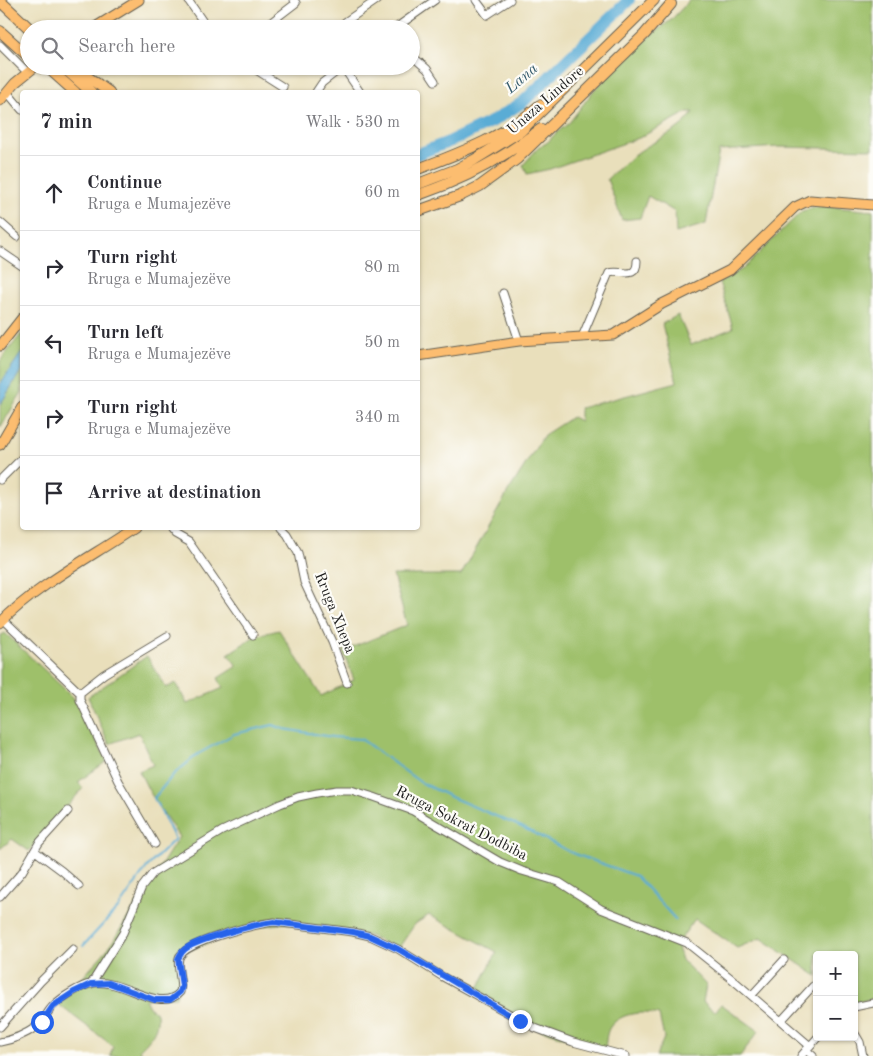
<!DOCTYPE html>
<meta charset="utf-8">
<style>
:root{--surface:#fff;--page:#f7f7f7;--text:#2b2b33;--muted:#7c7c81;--line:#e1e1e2}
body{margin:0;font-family:"Old Standard TT",serif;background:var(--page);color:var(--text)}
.controls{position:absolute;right:15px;bottom:15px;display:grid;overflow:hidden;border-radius:5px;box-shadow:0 1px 4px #0004}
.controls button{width:45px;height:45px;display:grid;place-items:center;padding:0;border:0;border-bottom:1px solid var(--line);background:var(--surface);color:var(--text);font:25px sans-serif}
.stop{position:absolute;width:15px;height:15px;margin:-11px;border:4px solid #2563eb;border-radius:50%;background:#fff}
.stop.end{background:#2563eb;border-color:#fff;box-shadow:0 1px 5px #0008}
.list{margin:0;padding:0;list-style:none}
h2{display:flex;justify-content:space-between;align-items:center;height:65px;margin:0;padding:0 20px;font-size:21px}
h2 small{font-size:16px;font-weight:400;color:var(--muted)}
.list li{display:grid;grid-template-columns:32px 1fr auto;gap:15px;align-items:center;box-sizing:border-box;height:75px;padding:0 20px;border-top:1px solid var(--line)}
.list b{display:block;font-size:19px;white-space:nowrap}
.list p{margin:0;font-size:16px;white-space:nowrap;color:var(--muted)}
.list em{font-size:16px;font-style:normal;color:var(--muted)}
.icon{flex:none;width:28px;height:28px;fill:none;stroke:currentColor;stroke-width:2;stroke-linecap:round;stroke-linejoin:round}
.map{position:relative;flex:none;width:873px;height:1056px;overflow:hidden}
.search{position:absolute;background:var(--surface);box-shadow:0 1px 4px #0004;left:20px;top:20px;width:400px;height:55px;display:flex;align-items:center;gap:12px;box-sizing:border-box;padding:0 18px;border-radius:28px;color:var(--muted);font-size:19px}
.panel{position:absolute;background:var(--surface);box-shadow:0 1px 4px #0004;left:20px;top:90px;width:400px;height:440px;border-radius:5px}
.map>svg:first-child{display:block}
.green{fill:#9ec06a;stroke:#5d6e43}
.water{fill:#5aacd5;stroke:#3b6478}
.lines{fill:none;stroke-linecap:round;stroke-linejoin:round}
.stream{stroke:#5aacd5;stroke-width:2}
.river{stroke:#5aacd5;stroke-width:12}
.minor-casing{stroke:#646054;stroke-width:9}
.major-casing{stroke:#646054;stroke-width:11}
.highway-casing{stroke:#646054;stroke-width:12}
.minor{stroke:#fff;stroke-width:7}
.major{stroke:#fcbd6f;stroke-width:9}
.highway{stroke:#fcbd6f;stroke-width:10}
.route{stroke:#2563eb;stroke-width:6}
.labels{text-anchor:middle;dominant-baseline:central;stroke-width:4.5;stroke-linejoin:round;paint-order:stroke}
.street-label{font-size:15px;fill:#1c1c1c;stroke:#fdfcf7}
.water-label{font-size:16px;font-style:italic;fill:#385d6f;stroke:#fdfcf7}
</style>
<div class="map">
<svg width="873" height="1056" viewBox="0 0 873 1056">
<rect width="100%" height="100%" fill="#fdfcf7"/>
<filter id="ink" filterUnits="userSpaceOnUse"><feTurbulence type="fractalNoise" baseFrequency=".02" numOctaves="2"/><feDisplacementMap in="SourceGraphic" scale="10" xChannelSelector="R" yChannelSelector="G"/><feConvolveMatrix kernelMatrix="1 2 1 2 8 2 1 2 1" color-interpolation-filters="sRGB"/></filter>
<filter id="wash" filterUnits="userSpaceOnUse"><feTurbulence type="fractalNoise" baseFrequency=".0096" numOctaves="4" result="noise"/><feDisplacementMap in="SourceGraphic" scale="20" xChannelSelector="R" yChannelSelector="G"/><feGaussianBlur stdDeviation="1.12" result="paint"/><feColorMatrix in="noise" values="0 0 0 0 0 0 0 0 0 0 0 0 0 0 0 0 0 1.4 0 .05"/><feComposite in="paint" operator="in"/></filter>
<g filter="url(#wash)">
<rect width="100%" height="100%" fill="#e9dfbb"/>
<!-- green -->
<path class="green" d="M 690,0 L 873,0 L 873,149 L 778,147 L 719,151 L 706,224 L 676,233 L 675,212 L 648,196 L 640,218 L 622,220 L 607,179 C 617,170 627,161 637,153 C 653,141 684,130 693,112 L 688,112 L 639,138 L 550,169 L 527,174 L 523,165 L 538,148 L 548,142 L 555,134 L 569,123 L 594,90 L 651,35 L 671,20 Z
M 822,206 L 873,211 L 873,998 L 856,1003 L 854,1002 L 854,955 L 817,955 L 817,976 L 761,938 L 737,948 L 695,919 L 677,944 L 682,960 L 706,985 L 703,1002 L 715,1012 L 721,1004 L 759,1031 L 740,1056 L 656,1056 L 664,1038 L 659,1015 C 643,1011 621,1012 610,1027 C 606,1033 606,1042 605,1050 L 535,1028 L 475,994 L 497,952 L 429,915 L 415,924 L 398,949 L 370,936 L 285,923 L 246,928 L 180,954 L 181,979 L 176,997 L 145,999 L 149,1007 L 157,1013 C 159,1030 150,1039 139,1050 L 146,1056 L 110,1056 L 113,1046 L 59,1005 L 109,947 L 179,837 L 149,791 L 139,771 L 153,765 L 139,733 L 109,744 L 88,697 L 147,656 L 166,688 L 176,683 L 187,704 L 223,688 L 218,678 L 237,666 L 228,654 L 255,636 L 279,630 L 321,696 L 354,680 L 343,651 L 407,625 L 393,575 L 461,575 L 508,492 L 544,435 L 572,417 L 580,421 L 580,408 L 677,382 L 662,324 L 678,315 L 691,345 L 733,328 L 719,282 L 743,269 L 802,211 Z
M 22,333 L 22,352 L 0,384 L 0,361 Z
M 22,369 L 22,392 L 0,428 L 0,405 Z
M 5,633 L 73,697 L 107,761 L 78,782 L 83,788 L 29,851 L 12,839 L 0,849 L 0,636 Z"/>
<!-- water -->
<path class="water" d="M 22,352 L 22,369 L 0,405 L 0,384 Z"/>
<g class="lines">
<!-- stream -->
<path class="stream" d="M 83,946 L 119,907 L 147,867 L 175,839 L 154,798 L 173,775 L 198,754 L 234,734 L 273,725 L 284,729 L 333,737 L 361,739 L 420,782 L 451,797 L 524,828 L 572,853 L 636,876 L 676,920"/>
<!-- river -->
<path class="river" d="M 418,154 L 451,141 L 493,121 L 523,102 L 629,0"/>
</g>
</g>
<g filter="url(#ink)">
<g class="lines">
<defs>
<path id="minor" d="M 188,0 L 208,29
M 476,0 L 487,15 L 510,0
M 345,22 L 377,0
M 262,29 L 296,3 L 294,0
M 394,29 L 435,0
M 0,45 L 27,72
M 411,55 L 427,69 L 435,81
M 250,66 L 283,87
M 343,67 L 360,92
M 7,92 L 22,110
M 316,92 L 322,83 L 344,66
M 0,222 L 17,237
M 0,251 L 22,266
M 503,293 L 519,341
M 582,337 L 609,273 C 620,269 637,281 637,261
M 0,480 L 22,458
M 170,528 L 175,534 L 189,542 L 253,635
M 281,528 L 287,534 L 298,553 L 304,582 L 332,642 L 347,683
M 4,620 L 80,693 L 80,700 L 118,781 L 155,844
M 80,693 L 104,674 L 167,636
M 35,851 L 62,871 L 79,886
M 0,897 L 22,872 L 39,843 L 68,811
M 91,984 L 123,933 L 142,887 L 153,873 L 222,831 L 280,804 L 298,797 L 317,793 L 337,790 L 351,790 L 374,797 L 413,811 L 500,862 L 522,871 L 559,882 L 601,909 L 687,943 L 732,979 L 810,1046
M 752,995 L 784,960
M 854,1007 L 873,1003
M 781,1021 L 813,986
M 0,1027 L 41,981 L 73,949
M 854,1032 L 860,1042 L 863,1056
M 0,1042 C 12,1040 26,1034 36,1027 C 44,1022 46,1013 53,1006 C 62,997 80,986 93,983 C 123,978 160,1015 180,992 C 183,981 176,969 179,958 C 183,942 257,924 274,922 L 353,932 L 370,936 L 398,949 L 443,977 L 535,1028 L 573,1042 L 626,1056
M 806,1050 L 813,1056
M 801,1056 L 818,1037"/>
<path id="major" d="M 92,29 L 139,0
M 0,101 L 15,83 L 36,66
M 0,346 L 22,318
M 418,356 L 519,341 L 613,335 L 662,304 L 730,270 L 795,207 L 810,200 L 873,205
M 0,445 L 22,407
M 0,623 C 36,586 91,557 134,528"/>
<path id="highway" d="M 0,1 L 30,29
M 0,31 L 29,57
M 46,66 L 75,92
M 62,66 L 91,92
M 72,66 L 109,92
M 418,169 C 460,153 506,136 540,105
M 418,184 L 457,169 L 474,160 L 521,131 L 654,0
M 418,195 C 463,180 504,158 541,129
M 418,211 L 460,196 L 480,186 L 517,159 L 644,35 L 671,4"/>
</defs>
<!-- minor casing -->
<use href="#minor" class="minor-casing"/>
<!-- major casing -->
<use href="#major" class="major-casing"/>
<!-- highway casing -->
<use href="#highway" class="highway-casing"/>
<!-- minor -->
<use href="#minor" class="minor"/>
<!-- major -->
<use href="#major" class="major"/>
<!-- highway -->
<use href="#highway" class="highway"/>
</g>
</g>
<g class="lines" filter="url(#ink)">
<!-- route -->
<path class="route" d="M 42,1022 L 53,1006 L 74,992 L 91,984 L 109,983 L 155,1000 L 170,1000 L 180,992 L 182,986 L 178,959 C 180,955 181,952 185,949 C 198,939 256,924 274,922 L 353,932 L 370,936 L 398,949 L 520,1021"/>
</g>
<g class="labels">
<!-- street labels -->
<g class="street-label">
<text transform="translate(546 101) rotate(-41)">Unaza Lindore</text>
<text transform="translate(334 613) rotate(68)">Rruga Xhepa</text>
<text transform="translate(461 824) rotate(27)">Rruga Sokrat Dodbiba</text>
</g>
<!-- water labels -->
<g class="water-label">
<text transform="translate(522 79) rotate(-41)">Lana</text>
</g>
</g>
</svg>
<div class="controls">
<button>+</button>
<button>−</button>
</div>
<div class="stop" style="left:42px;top:1022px"></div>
<div class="stop end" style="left:520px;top:1021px"></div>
<div class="search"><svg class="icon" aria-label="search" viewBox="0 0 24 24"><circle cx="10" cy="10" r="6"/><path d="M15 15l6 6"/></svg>Search here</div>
<section class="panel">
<h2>7 min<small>Walk · 530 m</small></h2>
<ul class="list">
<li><svg class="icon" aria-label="ahead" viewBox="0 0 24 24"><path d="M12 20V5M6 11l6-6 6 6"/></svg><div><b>Continue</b><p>Rruga e Mumajezëve</p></div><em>60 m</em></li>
<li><svg class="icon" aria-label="right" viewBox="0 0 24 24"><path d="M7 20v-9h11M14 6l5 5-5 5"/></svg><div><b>Turn right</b><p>Rruga e Mumajezëve</p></div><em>80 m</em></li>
<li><svg class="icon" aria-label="left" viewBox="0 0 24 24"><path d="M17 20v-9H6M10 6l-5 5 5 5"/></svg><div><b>Turn left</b><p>Rruga e Mumajezëve</p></div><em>50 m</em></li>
<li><svg class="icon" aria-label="right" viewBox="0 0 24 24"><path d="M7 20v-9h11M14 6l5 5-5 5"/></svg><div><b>Turn right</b><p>Rruga e Mumajezëve</p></div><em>340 m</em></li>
<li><svg class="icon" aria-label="arrive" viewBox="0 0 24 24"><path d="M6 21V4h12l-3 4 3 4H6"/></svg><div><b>Arrive at destination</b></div></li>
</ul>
</section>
</div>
